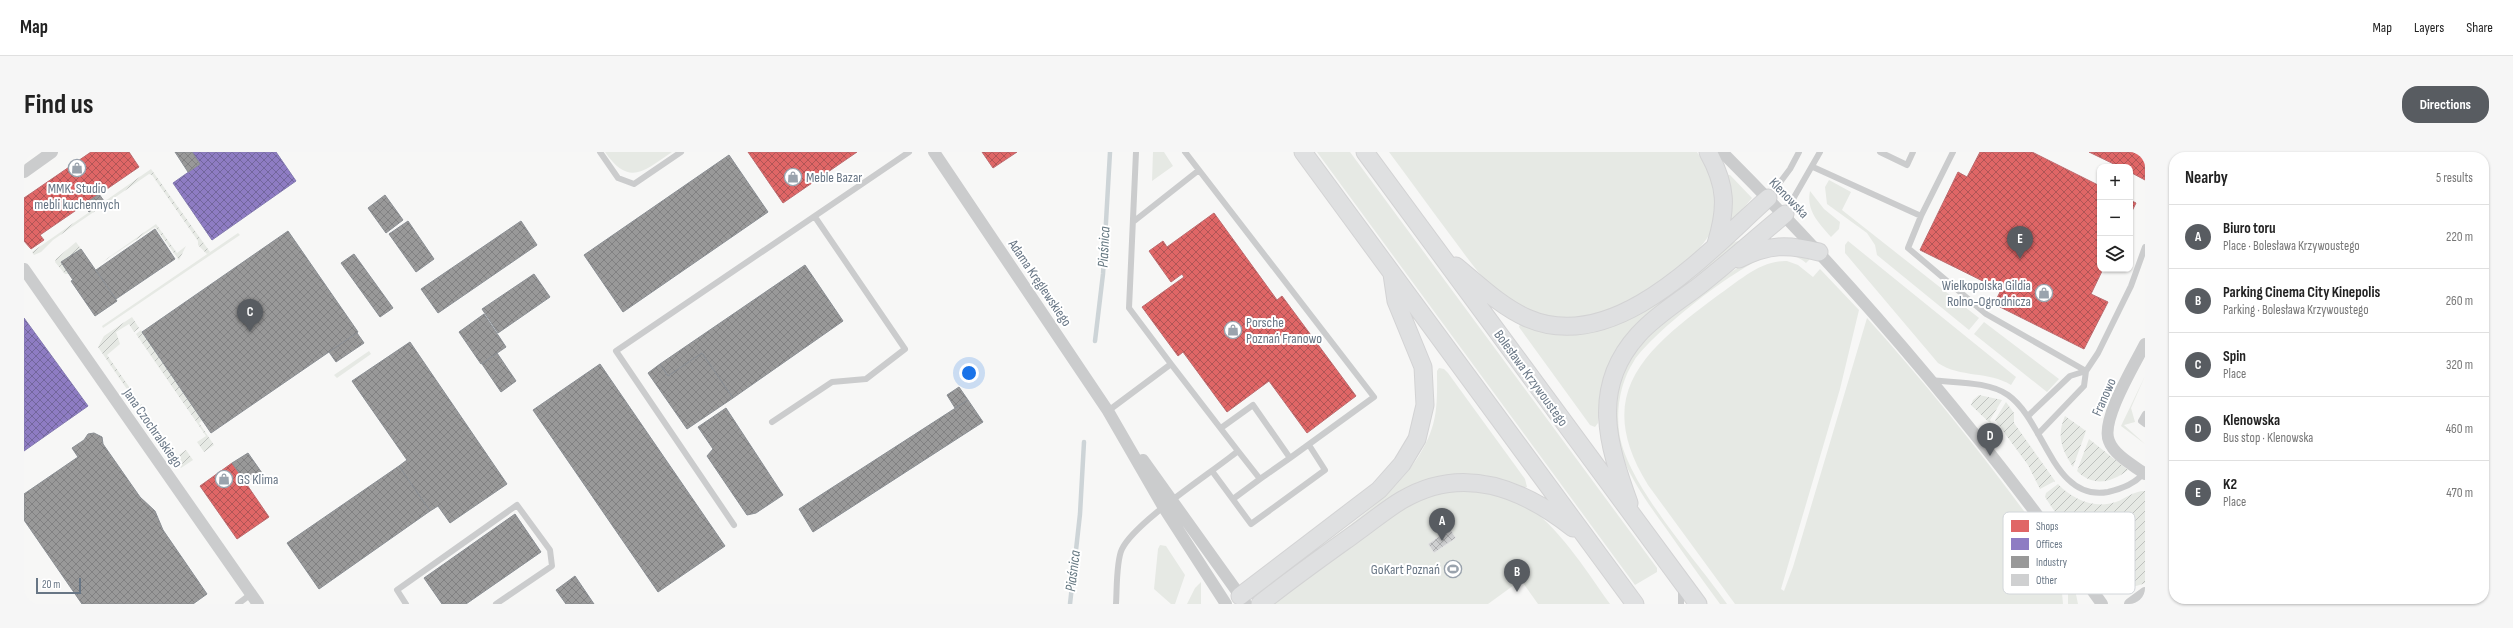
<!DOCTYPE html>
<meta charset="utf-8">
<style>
:root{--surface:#fff;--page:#f6f6f6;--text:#222;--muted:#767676;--line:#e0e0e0;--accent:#585c61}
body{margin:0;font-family:"Sofia Sans Condensed",sans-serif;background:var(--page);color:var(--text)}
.controls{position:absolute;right:12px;top:12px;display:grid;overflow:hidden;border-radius:8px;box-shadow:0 1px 3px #0004}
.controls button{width:36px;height:36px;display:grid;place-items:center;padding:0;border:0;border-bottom:1px solid var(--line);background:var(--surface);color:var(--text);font:20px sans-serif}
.scale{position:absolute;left:12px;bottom:10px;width:45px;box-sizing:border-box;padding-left:4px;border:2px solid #687685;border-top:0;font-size:11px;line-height:14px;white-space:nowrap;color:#687685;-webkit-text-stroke:3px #fff;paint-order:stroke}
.you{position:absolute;left:945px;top:221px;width:14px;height:14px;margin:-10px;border:3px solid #fff;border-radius:50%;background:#1a73e8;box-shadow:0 0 0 6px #1a73e833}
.badge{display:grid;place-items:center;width:26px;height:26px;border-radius:50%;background:var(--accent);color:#fff;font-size:13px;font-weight:700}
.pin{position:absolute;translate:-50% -33px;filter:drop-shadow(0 1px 2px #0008)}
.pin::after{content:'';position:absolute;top:21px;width:14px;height:12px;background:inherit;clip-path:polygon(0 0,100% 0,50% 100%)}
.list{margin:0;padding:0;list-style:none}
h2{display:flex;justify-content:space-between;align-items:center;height:52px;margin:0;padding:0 16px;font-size:17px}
h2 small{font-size:13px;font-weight:400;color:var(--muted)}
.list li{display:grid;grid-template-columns:26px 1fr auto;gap:12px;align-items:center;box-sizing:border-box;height:64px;padding:0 16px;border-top:1px solid var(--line)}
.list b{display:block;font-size:15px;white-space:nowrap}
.list p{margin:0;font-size:13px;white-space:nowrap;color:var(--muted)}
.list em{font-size:13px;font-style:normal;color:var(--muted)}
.icon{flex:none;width:22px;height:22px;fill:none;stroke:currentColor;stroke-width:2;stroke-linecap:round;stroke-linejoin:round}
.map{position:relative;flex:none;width:2121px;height:452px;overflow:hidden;border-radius:16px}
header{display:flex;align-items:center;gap:24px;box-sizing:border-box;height:56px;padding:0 20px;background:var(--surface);border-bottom:1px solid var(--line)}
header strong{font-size:19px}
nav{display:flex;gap:22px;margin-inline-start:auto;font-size:14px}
.intro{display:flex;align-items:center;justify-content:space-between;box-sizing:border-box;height:96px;padding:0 24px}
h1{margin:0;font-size:28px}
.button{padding:10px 18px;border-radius:16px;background:var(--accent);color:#fff;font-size:14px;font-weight:700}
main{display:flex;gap:24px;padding:0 24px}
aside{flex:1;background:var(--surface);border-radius:16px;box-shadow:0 1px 3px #0004}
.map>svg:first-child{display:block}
.green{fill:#e6e9e4}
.garden{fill:url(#garden-furrows)}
.shops{fill:url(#shops-cross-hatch);stroke:#bc6b6f}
.offices{fill:url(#offices-cross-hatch);stroke:#837ab0}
.industry{fill:url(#industry-cross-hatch);stroke:#8a8e93}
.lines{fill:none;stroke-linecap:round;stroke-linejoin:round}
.stream{stroke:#cdd4d7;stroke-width:4.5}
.building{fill:url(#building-cross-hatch);stroke:#e6e6e6}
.secondary-casing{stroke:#d3d3d4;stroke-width:19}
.service{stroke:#cbcccd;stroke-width:6}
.minor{stroke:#cbcccd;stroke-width:12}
.secondary{stroke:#dfe0e1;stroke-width:17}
.labels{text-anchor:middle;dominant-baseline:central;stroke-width:4;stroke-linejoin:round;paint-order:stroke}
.poi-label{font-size:14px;fill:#687685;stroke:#fff;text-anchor:start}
.street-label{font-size:14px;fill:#687685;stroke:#fff}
.water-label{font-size:15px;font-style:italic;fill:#647780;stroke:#fff}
.key{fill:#fff;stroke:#d2d6da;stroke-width:1}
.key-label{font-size:11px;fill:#687685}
</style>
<header>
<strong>Map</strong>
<nav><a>Map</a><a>Layers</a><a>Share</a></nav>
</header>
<div class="intro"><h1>Find us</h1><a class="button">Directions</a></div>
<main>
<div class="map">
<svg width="2121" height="452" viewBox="0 0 2121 452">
<defs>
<pattern id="garden-furrows" width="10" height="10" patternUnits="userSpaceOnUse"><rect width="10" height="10" fill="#e6e9e4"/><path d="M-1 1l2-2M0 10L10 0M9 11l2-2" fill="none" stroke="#bec1be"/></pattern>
<pattern id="shops-cross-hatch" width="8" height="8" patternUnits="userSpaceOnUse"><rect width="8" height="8" fill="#e06666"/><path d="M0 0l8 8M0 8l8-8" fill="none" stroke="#b05556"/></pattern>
<pattern id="offices-cross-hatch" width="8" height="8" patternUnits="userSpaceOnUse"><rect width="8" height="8" fill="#8e7cc3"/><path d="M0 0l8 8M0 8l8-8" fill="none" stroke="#72669c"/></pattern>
<pattern id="industry-cross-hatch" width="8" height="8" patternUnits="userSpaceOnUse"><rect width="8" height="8" fill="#999"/><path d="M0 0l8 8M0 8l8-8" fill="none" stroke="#818182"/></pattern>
<pattern id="building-cross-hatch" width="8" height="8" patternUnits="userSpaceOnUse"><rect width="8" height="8" fill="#cfd0d1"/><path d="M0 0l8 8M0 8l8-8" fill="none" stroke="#acadaf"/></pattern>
</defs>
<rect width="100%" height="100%" fill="#f7f7f6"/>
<!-- green -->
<path class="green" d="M 581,0 L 648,0 C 620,19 605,35 581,0 Z
M 1129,0 L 1140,0 L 1149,14 L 1128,29 Z
M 1293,0 L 1326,0 L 1633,416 L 1633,420 L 1611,433 Z
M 1365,0 L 1673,0 C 1686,19 1698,47 1691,71 C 1678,110 1601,158 1563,166 C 1540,170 1509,163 1489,151 C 1462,135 1443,105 1424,80 C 1404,53 1385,27 1365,0 Z
M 1703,23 L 1706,23 L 1728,46 L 1706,72 Z
M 1805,28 L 1827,40 L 1818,58 L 1955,166 L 1945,178 L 1853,103 L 1851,93 L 1843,81 L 1803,52 L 1801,35 Z
M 1786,39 L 1800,57 L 1816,70 L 1815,77 L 1807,85 C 1795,71 1782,59 1786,39 Z
M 214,81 L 216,83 L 79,176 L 78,174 Z
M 1720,87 L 1592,198 L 1578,231 L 1574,271 L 1571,275 L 1566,273 L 1495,175 L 1496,172 L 1580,176 L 1589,173 L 1653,133 L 1708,91 Z
M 1824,89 L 1992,225 L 1987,233 C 1965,219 1936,226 1914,211 L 1821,101 L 1821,93 Z
M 1755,98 L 1771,99 L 1786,107 L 1782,111 C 1773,103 1760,101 1748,103 C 1717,110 1627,182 1610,209 C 1597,229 1592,255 1595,279 C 1601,331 1672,407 1703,452 L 1696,452 C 1677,426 1659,401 1641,375 C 1597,315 1560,254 1621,188 C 1649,157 1688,133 1722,110 L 1739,102 Z
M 1763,109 L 1774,113 L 1789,125 L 1796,117 L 1835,158 L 1816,237 L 1757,437 L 1760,439 L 1769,415 L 1843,166 C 1915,246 1982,332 2044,420 L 2037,429 L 2039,452 L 1711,452 L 1624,333 C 1567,241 1622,197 1693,144 C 1714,130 1736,108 1763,109 Z
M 1960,170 L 2035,227 L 2023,240 L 1950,182 Z
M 345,199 L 347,202 L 313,226 L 310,223 Z
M 1415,216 L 1420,217 L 1424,221 L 1501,327 L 1503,335 L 1500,336 L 1460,323 L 1420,324 L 1235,442 C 1236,436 1251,427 1257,423 C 1307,385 1388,339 1408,276 C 1414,258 1413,238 1413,219 Z
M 2121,224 L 2107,256 L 2111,270 L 2100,273 L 2121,292 L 2097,274 Z
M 1434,336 C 1450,339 1468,340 1483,344 C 1524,356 1562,419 1586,452 L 1514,452 L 1497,428 L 1464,452 L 1250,452 L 1253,447 L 1369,361 L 1396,346 Z
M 1136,393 L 1142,394 L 1161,423 L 1151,452 L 1147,452 L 1130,437 L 1134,397 Z
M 2049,428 L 2054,452 L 2044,452 L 2044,437 Z
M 1177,430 L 1177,452 L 1163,452 L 1171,436 Z"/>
<!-- garden -->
<path class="garden" d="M 127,17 L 186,100 L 183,102 L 174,93 L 174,89 L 128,23 L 125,22 L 29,88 L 17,100 L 10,103 L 8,100 Z
M 132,72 L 153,101 L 162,94 L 155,108 L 131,75 L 74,113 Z
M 52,90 L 57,97 L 37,110 L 45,122 L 41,122 L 31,110 L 32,107 Z
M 108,165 L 115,176 L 110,180 L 105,172 L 92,180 L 96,192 L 83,203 L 153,304 L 162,298 L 169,308 L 157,316 L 74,195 L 80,184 Z
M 117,178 L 179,268 L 175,271 L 190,293 L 180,300 L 173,290 L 182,284 L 112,182 Z
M 1955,243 L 1978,248 L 1966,268 L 1969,274 L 1947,253 L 1949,248 Z
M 1982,250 L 1990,261 L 1990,271 L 2031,329 L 2016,337 L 2004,313 L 1971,268 Z
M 2041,264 L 2062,279 L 2049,315 C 2038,298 2032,284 2041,264 Z
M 2065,287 L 2104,318 C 2087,331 2069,335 2053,319 Z
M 2034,332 C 2049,348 2071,357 2092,350 C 2103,346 2109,339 2121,339 L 2121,431 C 2100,440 2082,436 2066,420 L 2069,417 L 2021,345 L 2022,341 Z"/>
<!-- shops -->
<path class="shops" d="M 67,0 L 105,0 L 115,15 L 16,83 L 20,88 L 7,97 L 0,89 L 0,46 Z
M 724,0 L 833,0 L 759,51 Z
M 958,0 L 993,0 L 969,16 Z
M 1956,0 L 2008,0 L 2076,34 L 2076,117 L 2079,117 L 2067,142 L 2084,150 L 2060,197 L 1970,152 L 1977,138 L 1896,98 L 1934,20 L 1943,25 Z
M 2065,0 L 2121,0 L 2121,28 L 2106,20 L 2106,15 L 2096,15 Z
M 2106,48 L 2112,51 L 2106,63 Z
M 1190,61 L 1253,148 L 1258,144 L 1332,244 L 1283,281 L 1245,229 L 1203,260 L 1159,200 L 1154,204 L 1118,155 L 1160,125 L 1158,122 L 1147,130 L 1125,99 L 1139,89 L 1143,95 Z
M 208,311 L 245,365 L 213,387 L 176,334 Z"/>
<!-- offices -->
<path class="offices" d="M 168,0 L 252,0 L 272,29 L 188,88 L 149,31 L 176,12 Z
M 0,166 L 64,254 L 0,299 Z"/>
<!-- industry -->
<path class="industry" d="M 151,0 L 168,0 L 176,12 L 164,20 Z
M 705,3 L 744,60 L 599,160 L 560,103 Z
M 75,42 L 80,49 L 65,60 L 60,52 Z
M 361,43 L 379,68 L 362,81 L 344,56 Z
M 384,69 L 410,107 L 392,120 L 365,82 Z
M 497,69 L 513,93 L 414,161 L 397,137 Z
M 131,77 L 151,107 L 92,147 L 72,118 Z
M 264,79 L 334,180 L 187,281 L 118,180 Z
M 57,97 L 93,149 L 71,164 L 47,129 L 49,128 L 37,110 Z
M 330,102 L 369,156 L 356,165 L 317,111 Z
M 781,113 L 819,169 L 709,246 L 678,201 L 644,224 L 636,212 Z
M 510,122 L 526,145 L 474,181 L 458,157 Z
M 460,162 L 482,195 L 457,212 L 435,180 Z
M 333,181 L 340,191 L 312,210 L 305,200 Z
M 386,190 L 483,332 L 426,371 L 414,354 L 406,359 L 375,314 L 383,308 L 328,229 Z
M 473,201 L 492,229 L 477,240 L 458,212 Z
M 678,201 L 709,246 L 663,277 L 624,221 L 636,212 L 644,224 Z
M 576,212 L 701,394 L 634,440 L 509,258 Z
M 935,235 L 944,248 L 931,256 L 923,243 Z
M 944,248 L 959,270 L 789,380 L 775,357 Z
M 702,256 L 759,343 L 732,361 L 723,363 L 683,304 L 689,297 L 674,275 Z
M 70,281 L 78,285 L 79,292 L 116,345 L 131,359 L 139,378 L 183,442 L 169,452 L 58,452 L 0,368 L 0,342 L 54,305 L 48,296 L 60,288 L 64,282 Z
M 224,301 L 238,321 L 223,332 L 208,311 Z
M 375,314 L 406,359 L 295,437 L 263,391 Z
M 491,362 L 517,400 L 442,452 L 418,452 L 400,426 Z
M 551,424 L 570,452 L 542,452 L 532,438 Z"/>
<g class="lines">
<!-- stream -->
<path class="stream" d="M 1071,189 L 1079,122 L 1086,0
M 1046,452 L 1056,362 L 1060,290"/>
</g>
<!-- building -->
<path class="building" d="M 1426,377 L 1432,386 L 1410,401 L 1404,392 Z"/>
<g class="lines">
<defs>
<path id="secondary" d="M 1279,0 L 1611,452
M 1341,0 L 1674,452
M 1684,0 C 1703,34 1703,56 1692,92
M 1715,107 C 1745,92 1764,92 1795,100
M 1432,114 C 1454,132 1476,154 1503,166 C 1592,205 1684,99 1744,46
M 1605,351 C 1584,293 1566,236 1614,183 C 1631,164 1654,150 1675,134 C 1704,111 1732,86 1761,62
M 1216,444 L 1355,338 L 1378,312 L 1393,287 L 1401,253 L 1399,215 L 1372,149 L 1368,122
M 1236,452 C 1266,428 1297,406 1329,383 C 1345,372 1361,358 1378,348 C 1439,312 1498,336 1549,376"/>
</defs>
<!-- secondary casing -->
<use href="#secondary" class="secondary-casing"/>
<!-- service -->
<path class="service" d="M 576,0 L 594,26 L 610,32 L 657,0
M 1112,0 L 1105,156 L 1147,212
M 1161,0 L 1350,245 L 1266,306 L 1229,253 L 1197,276
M 1856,0 L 1883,13 L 1889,0
M 1789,15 L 1897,64 L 1929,0
M 1745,45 L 1766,17 L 1775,0
M 1761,61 L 1796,0
M 1897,64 L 1884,96 L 1962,162 L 2062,219
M 1109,70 L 1175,18
M 1907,228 C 1930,231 1964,229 1984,243 C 2021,269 2029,350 2084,340 C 2098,337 2112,331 2121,320
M 1084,259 L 1147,212 L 1214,299 C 1187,321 1111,370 1098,397 C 1092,409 1093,438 1092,452
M 2121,262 L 2117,269 L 2121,272
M 2004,264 L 2046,224 L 2062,219
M 748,270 L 808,230 L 842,227 L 881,197 L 791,65
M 2014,282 L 2060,234 L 2062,219 L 2074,201 L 2107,134 L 2121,95
M 1214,299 L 1236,327 L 1266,306
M 1188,319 L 1227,372 L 1301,318 L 1285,293
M 1209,347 L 1236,327
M 710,373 L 592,199 L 885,0
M 214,452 L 227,442
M 382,452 L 373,438 L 493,353 L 526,398 L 528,414 L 472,452
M 1657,452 L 1657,436"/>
<!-- minor -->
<path class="minor" d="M 910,0 L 1084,259 L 1140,356 L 1202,452
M 1698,0 C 1837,139 1965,291 2078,452
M 0,20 L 28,0
M 0,117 L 234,452
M 2121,192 C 2111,212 2076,269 2085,289 C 2090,303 2109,313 2121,322
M 1119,308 L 1222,452
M 2106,452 L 2121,441"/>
<!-- secondary -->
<use href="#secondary" class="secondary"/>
</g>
<!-- icons -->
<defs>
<symbol id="shop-ring" viewBox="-11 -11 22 22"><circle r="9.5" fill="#fff" stroke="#9aa3ad" stroke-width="1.5"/><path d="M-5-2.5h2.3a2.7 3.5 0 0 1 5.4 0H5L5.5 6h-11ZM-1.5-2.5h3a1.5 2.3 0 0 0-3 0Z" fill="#9aa3ad"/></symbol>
<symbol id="stadium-ring" viewBox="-11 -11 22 22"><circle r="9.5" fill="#fff" stroke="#9aa3ad" stroke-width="1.5"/><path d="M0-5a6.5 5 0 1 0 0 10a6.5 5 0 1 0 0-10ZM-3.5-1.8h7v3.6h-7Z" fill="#9aa3ad"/></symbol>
</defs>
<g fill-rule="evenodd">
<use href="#shop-ring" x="43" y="6" width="20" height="20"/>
<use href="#shop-ring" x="759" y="15" width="20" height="20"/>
<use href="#shop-ring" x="2010" y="131" width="20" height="20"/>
<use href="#shop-ring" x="1199" y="168" width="20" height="20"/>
<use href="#shop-ring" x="190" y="317" width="20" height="20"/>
<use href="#stadium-ring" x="1419" y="407" width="20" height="20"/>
</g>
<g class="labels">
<!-- poi labels -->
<g class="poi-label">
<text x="782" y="25">Meble Bazar</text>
<text x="53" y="36" text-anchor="middle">MMK. Studio<tspan x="53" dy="16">mebli kuchennych</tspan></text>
<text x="2007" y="133" text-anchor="end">Wielkopolska Gildia<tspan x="2007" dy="16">Rolno-Ogrodnicza</tspan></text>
<text x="1222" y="170">Porsche<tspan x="1222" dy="16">Poznań Franowo</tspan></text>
<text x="213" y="327">GS Klima</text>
<text x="1416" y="417" text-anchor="end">GoKart Poznań</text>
</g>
<!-- street labels -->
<g class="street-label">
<text transform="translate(1765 46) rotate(46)">Klenowska</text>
<text transform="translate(1016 131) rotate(56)">Adama Kręglewskiego</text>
<text transform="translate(1507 226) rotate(54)">Bolesława Krzywoustego</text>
<text transform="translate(2080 245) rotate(-66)">Franowo</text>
<text transform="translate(129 276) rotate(55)">Jana Czochralskiego</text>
</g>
<!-- water labels -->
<g class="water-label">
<text transform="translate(1080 95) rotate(-87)">Piaśnica</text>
<text transform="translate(1049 419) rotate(-83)">Piaśnica</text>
</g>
</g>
<!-- legend -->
<rect x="1979" y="360" width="132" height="82" rx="6" class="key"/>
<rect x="1987" y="368" width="18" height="12" fill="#e06666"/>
<rect x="1987" y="386" width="18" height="12" fill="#8e7cc3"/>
<rect x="1987" y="404" width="18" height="12" fill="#999"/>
<rect x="1987" y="422" width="18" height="12" fill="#cfd0d1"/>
<g class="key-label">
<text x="2012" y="378">Shops</text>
<text x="2012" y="396">Offices</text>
<text x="2012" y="414">Industry</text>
<text x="2012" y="432">Other</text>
</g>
</svg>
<div class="controls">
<button>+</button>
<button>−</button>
<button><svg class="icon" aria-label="layers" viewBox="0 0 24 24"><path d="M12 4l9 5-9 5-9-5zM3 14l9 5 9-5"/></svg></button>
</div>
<div class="scale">20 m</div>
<div class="you"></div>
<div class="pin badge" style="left:1418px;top:389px">A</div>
<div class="pin badge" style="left:1493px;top:440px">B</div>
<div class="pin badge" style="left:226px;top:180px">C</div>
<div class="pin badge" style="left:1966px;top:304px">D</div>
<div class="pin badge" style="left:1996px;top:107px">E</div>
</div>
<aside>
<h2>Nearby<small>5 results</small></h2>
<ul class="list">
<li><span class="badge">A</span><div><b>Biuro toru</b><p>Place · Bolesława Krzywoustego</p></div><em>220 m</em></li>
<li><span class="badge">B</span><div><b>Parking Cinema City Kinepolis</b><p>Parking · Bolesława Krzywoustego</p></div><em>260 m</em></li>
<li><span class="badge">C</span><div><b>Spin</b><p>Place</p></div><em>320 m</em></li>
<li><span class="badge">D</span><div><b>Klenowska</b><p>Bus stop · Klenowska</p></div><em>460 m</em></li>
<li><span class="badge">E</span><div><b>K2</b><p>Place</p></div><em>470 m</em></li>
</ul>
</aside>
</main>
